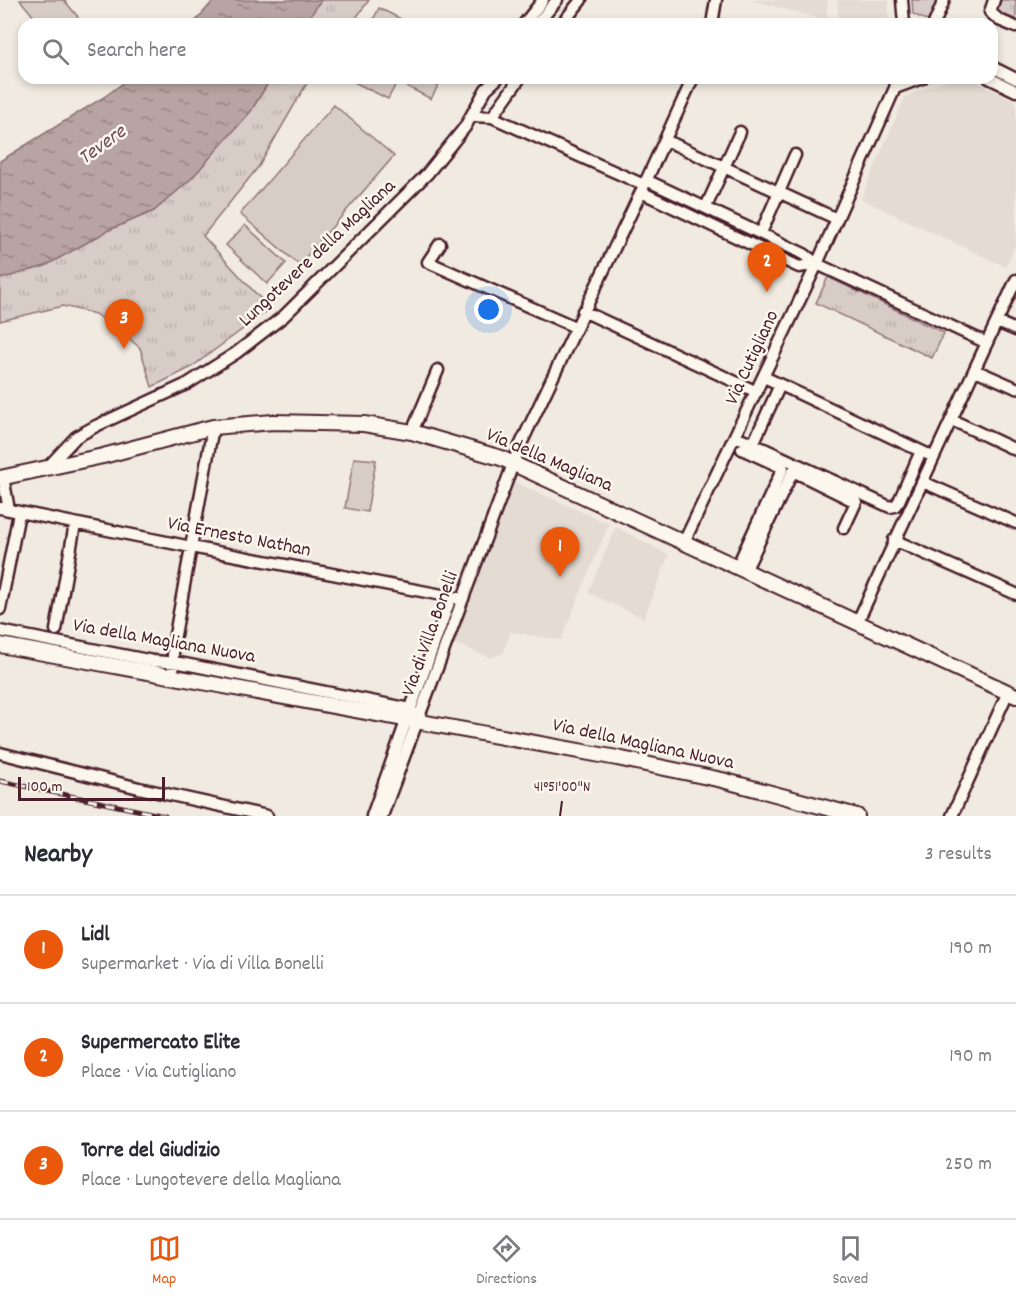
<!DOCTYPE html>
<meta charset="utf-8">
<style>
:root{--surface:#fff;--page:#f2f2f3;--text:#2b2b33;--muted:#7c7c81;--line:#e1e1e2;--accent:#ea580c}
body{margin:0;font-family:Dekko,sans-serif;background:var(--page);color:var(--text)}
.scale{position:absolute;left:18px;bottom:15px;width:147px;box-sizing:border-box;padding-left:6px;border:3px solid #4a1f2b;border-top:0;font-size:16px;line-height:21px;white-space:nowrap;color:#4a1f2b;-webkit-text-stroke:4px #fbf7ec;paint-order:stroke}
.you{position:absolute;left:489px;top:310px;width:21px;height:21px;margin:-15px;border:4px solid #fff;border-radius:50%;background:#1a73e8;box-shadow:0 0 0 9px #1a73e833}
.badge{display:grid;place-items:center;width:39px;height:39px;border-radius:50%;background:var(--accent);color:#fff;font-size:20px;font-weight:700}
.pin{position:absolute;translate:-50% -50px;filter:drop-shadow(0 2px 3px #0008)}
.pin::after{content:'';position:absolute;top:32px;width:21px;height:18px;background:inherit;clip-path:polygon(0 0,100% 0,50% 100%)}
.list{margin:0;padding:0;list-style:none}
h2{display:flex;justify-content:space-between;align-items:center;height:78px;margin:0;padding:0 24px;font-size:26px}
h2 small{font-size:20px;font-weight:400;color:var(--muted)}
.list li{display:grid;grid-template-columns:39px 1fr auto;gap:18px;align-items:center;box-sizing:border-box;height:108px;padding:0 24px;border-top:2px solid var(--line)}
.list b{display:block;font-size:22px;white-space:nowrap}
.list p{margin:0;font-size:20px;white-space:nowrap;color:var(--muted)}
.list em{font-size:20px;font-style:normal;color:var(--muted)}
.icon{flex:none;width:33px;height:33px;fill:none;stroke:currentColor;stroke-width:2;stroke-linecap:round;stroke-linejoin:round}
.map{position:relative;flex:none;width:1016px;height:816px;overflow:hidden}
.search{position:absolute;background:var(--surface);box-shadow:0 3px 9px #0003;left:18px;right:18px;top:18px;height:66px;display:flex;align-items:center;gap:15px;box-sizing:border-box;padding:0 21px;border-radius:18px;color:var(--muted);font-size:22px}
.sheet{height:402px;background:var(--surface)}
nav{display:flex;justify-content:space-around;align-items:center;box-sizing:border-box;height:84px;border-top:2px solid var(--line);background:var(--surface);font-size:16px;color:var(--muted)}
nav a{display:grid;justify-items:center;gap:3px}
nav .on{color:var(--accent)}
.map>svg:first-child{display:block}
.built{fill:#e4dbd2}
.grass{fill:url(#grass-tufts);stroke:#917678;stroke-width:1.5}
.pitch{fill:#d8ccc6;stroke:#917678;stroke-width:1.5}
.water{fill:url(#water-ripples);stroke:#8c6f72;stroke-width:1.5}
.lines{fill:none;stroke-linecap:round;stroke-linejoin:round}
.minor-casing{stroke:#4a1f2b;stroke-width:15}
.major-casing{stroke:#4a1f2b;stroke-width:18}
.minor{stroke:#fbf7ec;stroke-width:10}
.major{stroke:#fbf7ec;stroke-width:14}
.rail-casing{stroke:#4a1f2b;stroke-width:5}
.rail{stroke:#fbf7ec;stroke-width:3;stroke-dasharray:9;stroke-linecap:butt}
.ticks{fill:none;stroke:#4a1f2b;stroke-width:2}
.labels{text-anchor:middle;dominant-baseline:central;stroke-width:5;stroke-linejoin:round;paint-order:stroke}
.street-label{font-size:20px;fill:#4a1f2b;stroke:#fbf7ec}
.water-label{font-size:21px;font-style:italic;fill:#704e55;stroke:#fbf7ec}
.ticks-label{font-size:15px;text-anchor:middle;fill:#4a1f2b;stroke:#fbf7ec;stroke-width:5;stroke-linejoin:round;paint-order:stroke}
</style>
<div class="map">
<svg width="1016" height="816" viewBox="0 0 1016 816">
<defs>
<pattern id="grass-tufts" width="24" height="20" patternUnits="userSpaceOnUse" patternTransform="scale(1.5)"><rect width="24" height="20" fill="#d8ccc6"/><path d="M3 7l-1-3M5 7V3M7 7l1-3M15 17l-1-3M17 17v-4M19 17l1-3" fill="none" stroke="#bbafaa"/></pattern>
<pattern id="water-ripples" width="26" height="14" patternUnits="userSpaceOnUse" patternTransform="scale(1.5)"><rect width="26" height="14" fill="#b8a4a2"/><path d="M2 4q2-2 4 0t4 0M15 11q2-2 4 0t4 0" fill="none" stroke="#988584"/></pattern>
</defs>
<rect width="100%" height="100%" fill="#f0eae0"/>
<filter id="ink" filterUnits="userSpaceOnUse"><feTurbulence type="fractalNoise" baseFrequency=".0167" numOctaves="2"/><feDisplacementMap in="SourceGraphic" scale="12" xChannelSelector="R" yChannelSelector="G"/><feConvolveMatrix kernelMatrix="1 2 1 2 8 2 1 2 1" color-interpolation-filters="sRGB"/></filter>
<g filter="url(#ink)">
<!-- built -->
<path class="built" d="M 751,0 L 828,0 L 826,20 Z
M 837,0 L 889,0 L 888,24 L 871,24 L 839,18 Z
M 951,78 L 968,78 L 1016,101 L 1016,244 L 1006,267 L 861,199 L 905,97 Z
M 514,482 L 609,524 L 561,640 L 511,632 L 503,653 L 491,658 L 454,643 Z
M 616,527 L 669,555 L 644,618 L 588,593 Z"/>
<!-- grass -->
<path class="grass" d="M 321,0 L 369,0 L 356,18 L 349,24 L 305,24 Z
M 912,0 L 937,0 L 928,21 L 913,14 Z
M 1000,0 L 1016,0 L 1016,23 L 994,13 Z
M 271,78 L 310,78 L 259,166 L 203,236 L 270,309 L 190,368 L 152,387 L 140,348 L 120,331 L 95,314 L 63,306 L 0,321 L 0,279 L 45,266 L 109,230 L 154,211 L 191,179 L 251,111 Z
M 828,277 L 944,333 L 932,358 L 816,303 Z"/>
<!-- pitch -->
<path class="pitch" d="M 20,0 L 64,0 L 78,17 L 69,24 L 40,24 Z
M 379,8 L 411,24 L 371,24 Z
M 346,78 L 399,78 L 388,99 Z
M 408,78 L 442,78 L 431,99 L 404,85 Z
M 334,105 L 394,156 L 299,265 L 240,214 Z
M 245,225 L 286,263 L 267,284 L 226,245 Z
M 354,458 L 376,460 L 367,512 L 345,508 Z"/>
<!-- water -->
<path class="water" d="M 214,0 L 321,0 L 305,24 L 193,24 Z
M 130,78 L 271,78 L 251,111 L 191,179 L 154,211 L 109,230 L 45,266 L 0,279 L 0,161 L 104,97 Z"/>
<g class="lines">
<defs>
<path id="minor" d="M 902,0 L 904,24
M 994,0 L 990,12 L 999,20 L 1016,27
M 524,24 L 543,0
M 537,24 L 557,0
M 562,24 L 581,0
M 712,24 L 716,0
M 934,24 L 944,0
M 992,67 L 1016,79
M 989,78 L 1016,91
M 895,88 L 922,78
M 472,116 L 492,117 L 644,185
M 492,117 L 520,78
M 665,140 L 837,219
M 646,180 L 804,254 L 817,264 L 987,343
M 641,192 L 799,267 L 817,264
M 706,207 L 740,132
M 761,233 L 795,155
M 440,244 L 428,262 L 575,327
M 583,311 L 757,392
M 997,322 L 1016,330
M 975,370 L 1016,388
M 764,377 L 927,454
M 952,420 L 1016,450
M 412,432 L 438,370
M 736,436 L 890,507 L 895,506 L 899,501 L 921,451
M 753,444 L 780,385
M 47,468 L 76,437 L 96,426 L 187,384 L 236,353 L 284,316 L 427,174 L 465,127 L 486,89 L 498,78
M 3,477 L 9,510
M 923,482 L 1016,523
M 0,508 L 191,547 L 463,599
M 894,540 L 1016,594
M 684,542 L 817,264 L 895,88 L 897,78
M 737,567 L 783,468 L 742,449
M 745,571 L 793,471 L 856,502 L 844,528
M 0,609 L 19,513
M 857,623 L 1016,280
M 56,630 L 75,524
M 0,631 L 153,661 L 180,663 L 411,709 L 418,723
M 173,669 L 173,646 L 213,427
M 0,753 L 139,788 L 267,816
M 372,816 L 451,597
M 382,816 L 519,448 L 641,192 L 693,78
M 952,816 L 1008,692"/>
<path id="major" d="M 0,478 L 103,456 L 213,427 L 273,422 L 364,424 L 412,432 L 501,458 L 1016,696
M 0,645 L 617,758 L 722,780 L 857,816"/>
</defs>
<!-- minor casing -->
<use href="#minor" class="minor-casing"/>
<!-- major casing -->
<use href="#major" class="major-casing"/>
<!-- minor -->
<use href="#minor" class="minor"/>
<!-- major -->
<use href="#major" class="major"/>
<defs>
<path id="rail" d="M 0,781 L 165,816"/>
</defs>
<!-- rail casing -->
<use href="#rail" class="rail-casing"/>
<!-- rail -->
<use href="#rail" class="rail"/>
</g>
</g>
<!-- ticks -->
<path class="ticks" d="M 560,816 L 562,801"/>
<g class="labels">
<!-- street labels -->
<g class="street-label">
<text transform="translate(318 254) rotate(-43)">Lungotevere della Magliana</text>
<text transform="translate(753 358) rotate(-65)">Via Cutigliano</text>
<text transform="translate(549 461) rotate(23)">Via della Magliana</text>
<text transform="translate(239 538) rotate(11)">Via Ernesto Nathan</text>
<text transform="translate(431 634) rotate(-70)">Via di Villa Bonelli</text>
<text transform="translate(164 642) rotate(10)">Via della Magliana Nuova</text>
<text transform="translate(643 745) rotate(12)">Via della Magliana Nuova</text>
</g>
<!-- water labels -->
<g class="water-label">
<text transform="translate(103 146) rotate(-36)">Tevere</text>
</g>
</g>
<g class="ticks-label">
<text x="562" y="791">41°51'00"N</text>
</g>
</svg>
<div class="scale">100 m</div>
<div class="you"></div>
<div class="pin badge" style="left:560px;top:577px">1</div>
<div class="pin badge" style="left:767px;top:292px">2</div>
<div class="pin badge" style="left:124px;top:349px">3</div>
<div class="search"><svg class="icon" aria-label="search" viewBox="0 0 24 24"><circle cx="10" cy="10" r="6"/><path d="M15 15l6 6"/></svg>Search here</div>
</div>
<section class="sheet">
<h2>Nearby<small>3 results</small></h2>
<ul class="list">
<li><span class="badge">1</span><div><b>Lidl</b><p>Supermarket · Via di Villa Bonelli</p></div><em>190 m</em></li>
<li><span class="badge">2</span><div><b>Supermercato Elite</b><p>Place · Via Cutigliano</p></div><em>190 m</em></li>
<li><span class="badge">3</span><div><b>Torre del Giudizio</b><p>Place · Lungotevere della Magliana</p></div><em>250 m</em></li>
</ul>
</section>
<nav>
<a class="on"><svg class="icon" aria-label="map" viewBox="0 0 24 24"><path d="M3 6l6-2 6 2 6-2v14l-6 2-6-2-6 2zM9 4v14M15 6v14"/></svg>Map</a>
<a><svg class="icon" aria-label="directions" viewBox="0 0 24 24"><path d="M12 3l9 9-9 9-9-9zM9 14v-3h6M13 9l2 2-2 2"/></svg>Directions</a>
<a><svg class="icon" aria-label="saved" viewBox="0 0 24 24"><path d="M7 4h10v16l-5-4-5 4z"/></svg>Saved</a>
</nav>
